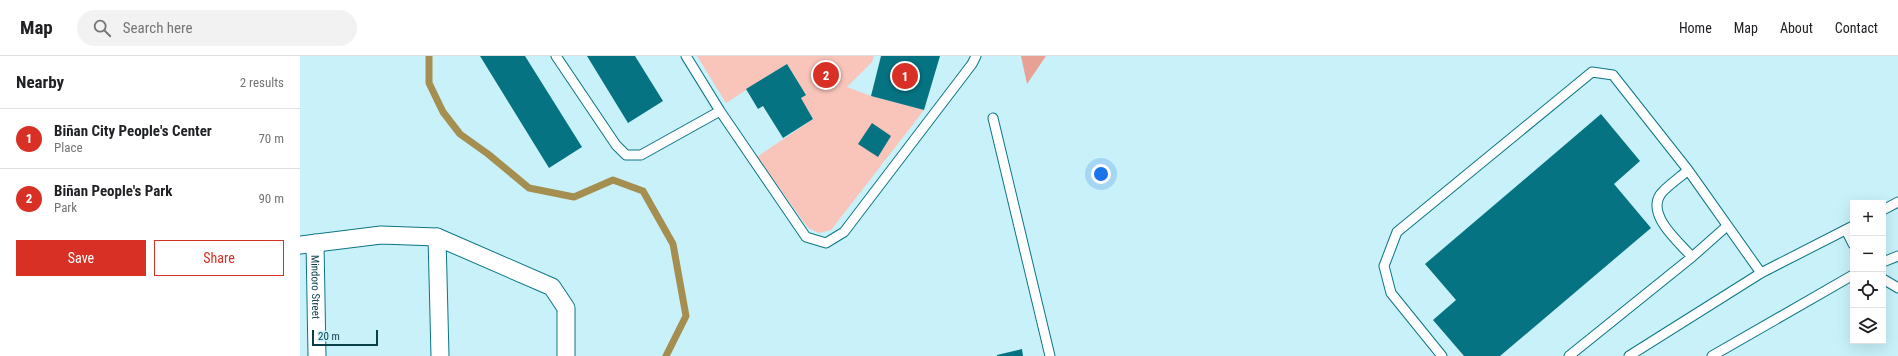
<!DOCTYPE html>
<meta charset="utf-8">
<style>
:root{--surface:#fff;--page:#f2f2f2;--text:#202124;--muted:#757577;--line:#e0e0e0;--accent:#d93025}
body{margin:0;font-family:"Roboto Condensed",sans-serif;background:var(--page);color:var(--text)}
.controls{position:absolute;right:12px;bottom:12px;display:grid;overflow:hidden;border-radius:0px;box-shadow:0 4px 16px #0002}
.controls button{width:36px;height:36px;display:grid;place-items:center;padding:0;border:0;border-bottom:1px solid var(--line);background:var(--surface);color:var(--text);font:20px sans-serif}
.scale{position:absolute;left:12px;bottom:10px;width:66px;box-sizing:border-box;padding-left:4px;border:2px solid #093f48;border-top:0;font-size:11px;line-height:14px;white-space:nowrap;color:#093f48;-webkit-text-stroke:3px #c8f1f9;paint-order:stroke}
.you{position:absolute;left:801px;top:118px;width:14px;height:14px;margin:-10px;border:3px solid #fff;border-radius:50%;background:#1a73e8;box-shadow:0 0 0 6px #1a73e833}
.badge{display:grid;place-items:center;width:26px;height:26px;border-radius:50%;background:var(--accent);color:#fff;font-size:13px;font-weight:700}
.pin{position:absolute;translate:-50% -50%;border:2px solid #fff;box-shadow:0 1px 4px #0006}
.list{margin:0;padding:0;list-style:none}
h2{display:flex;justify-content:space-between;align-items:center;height:52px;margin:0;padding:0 16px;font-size:17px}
h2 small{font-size:13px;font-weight:400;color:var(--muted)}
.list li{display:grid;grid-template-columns:26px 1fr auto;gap:12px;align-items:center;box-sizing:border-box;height:60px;padding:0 16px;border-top:1px solid var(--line)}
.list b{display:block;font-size:15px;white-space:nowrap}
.list p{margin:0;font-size:13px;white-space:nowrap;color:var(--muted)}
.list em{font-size:13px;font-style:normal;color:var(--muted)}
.actions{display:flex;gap:8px;padding:12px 16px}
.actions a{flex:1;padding:9px 0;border:1px solid var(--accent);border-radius:0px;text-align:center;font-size:14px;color:var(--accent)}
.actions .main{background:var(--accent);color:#fff}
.icon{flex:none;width:22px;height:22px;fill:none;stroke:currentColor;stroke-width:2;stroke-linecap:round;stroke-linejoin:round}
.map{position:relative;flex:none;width:1598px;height:300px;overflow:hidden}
header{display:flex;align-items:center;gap:24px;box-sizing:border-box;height:56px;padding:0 20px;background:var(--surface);border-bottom:1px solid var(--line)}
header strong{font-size:19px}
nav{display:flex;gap:22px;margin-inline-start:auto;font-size:14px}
.search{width:280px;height:36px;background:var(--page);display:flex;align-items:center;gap:10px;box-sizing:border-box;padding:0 14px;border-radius:22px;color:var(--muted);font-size:15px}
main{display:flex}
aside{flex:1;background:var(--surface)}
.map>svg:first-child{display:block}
.green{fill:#f9c4ba}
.forest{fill:#e8a295}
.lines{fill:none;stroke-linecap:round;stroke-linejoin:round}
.stream{stroke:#a48f50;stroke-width:7}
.building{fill:#067382}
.lane-casing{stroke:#0c7584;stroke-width:11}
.street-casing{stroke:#0c7584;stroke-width:19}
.lane{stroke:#fff;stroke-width:9}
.street{stroke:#fff;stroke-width:17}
.labels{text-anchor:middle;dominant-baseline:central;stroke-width:4;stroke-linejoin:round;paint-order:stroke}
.street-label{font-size:11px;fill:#093f48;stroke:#c8f1f9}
</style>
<header>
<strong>Map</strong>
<div class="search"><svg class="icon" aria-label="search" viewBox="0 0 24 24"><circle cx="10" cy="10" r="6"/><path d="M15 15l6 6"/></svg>Search here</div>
<nav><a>Home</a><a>Map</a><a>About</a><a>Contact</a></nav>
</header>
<main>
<aside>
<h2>Nearby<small>2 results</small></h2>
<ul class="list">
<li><span class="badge">1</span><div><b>Biñan City People's Center</b><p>Place</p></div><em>70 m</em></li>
<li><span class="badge">2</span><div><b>Biñan People's Park</b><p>Park</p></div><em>90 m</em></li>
</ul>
<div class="actions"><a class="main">Save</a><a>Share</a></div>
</aside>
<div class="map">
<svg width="1598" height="300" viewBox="0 0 1598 300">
<rect width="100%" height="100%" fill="#c8f1f9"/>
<!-- green -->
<path class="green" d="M 397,0 L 574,0 L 572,6 L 547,31 L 571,40 L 624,54 L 531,174 L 519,177 L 508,172 L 457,101 L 513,63 L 501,42 L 506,39 L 487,8 L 426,47 Z"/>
<!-- forest -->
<path class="forest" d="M 721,0 L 746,0 L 727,28 Z"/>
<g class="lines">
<!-- stream -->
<path class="stream" d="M 129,0 L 129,27 L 143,56 L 160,78 L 188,98 L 229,132 L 274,141 L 313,124 L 343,135 L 373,188 L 386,260 L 366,300"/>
</g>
<!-- building -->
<path class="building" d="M 180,0 L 225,0 L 282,91 L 249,112 Z
M 287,0 L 335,0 L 363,45 L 328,67 Z
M 581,0 L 640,0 L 624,54 L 571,40 Z
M 487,8 L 506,39 L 501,42 L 513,63 L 483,82 L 463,50 L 458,53 L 446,33 Z
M 1301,58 L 1340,105 L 1314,128 L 1351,172 L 1200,300 L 1164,300 L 1133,264 L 1156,244 L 1125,208 Z
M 572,67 L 591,80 L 578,101 L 558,88 Z
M 722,293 L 723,300 L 697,300 L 697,299 Z"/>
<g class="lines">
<defs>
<path id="lane" d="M 256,0 L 316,89 L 326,99 L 341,99 L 420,55
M 386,0 L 420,55 L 506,181 L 526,187 L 544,176 L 672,8 L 676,0
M 693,62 L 750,300
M 1388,114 C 1381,121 1365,131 1360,139 C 1347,160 1379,186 1392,201 L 1427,170
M 1583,154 L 1598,146
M 1546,174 L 1553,188
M 1583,206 L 1598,200
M 1583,223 L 1598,232
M 1142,300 L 1091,237 L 1084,210 L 1097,176 L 1292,16 L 1313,19 L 1388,114 L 1461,217
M 1269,300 L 1392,201
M 1329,300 L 1461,217 L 1553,170
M 1412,300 L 1553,219"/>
<g id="street">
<path d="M 137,181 L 140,300"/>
<path id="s1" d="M 15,187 L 17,300"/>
<path d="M 0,189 L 81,179 L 137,181 L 252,231 L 266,252 L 266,300"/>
</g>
</defs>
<!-- lane casing -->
<use href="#lane" class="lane-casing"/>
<!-- street casing -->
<use href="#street" class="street-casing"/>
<!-- lane -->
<use href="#lane" class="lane"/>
<!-- street -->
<use href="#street" class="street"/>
</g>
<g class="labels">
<!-- street labels -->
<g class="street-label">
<text stroke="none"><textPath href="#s1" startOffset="44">Mindoro Street</textPath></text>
</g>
</g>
</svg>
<div class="controls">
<button>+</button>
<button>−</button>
<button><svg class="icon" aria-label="locate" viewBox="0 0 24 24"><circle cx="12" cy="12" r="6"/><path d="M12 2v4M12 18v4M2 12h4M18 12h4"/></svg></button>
<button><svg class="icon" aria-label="layers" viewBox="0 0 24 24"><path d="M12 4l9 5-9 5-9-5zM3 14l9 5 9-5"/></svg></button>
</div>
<div class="scale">20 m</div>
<div class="you"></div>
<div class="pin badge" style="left:605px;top:20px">1</div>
<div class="pin badge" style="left:526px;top:19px">2</div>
</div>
</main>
